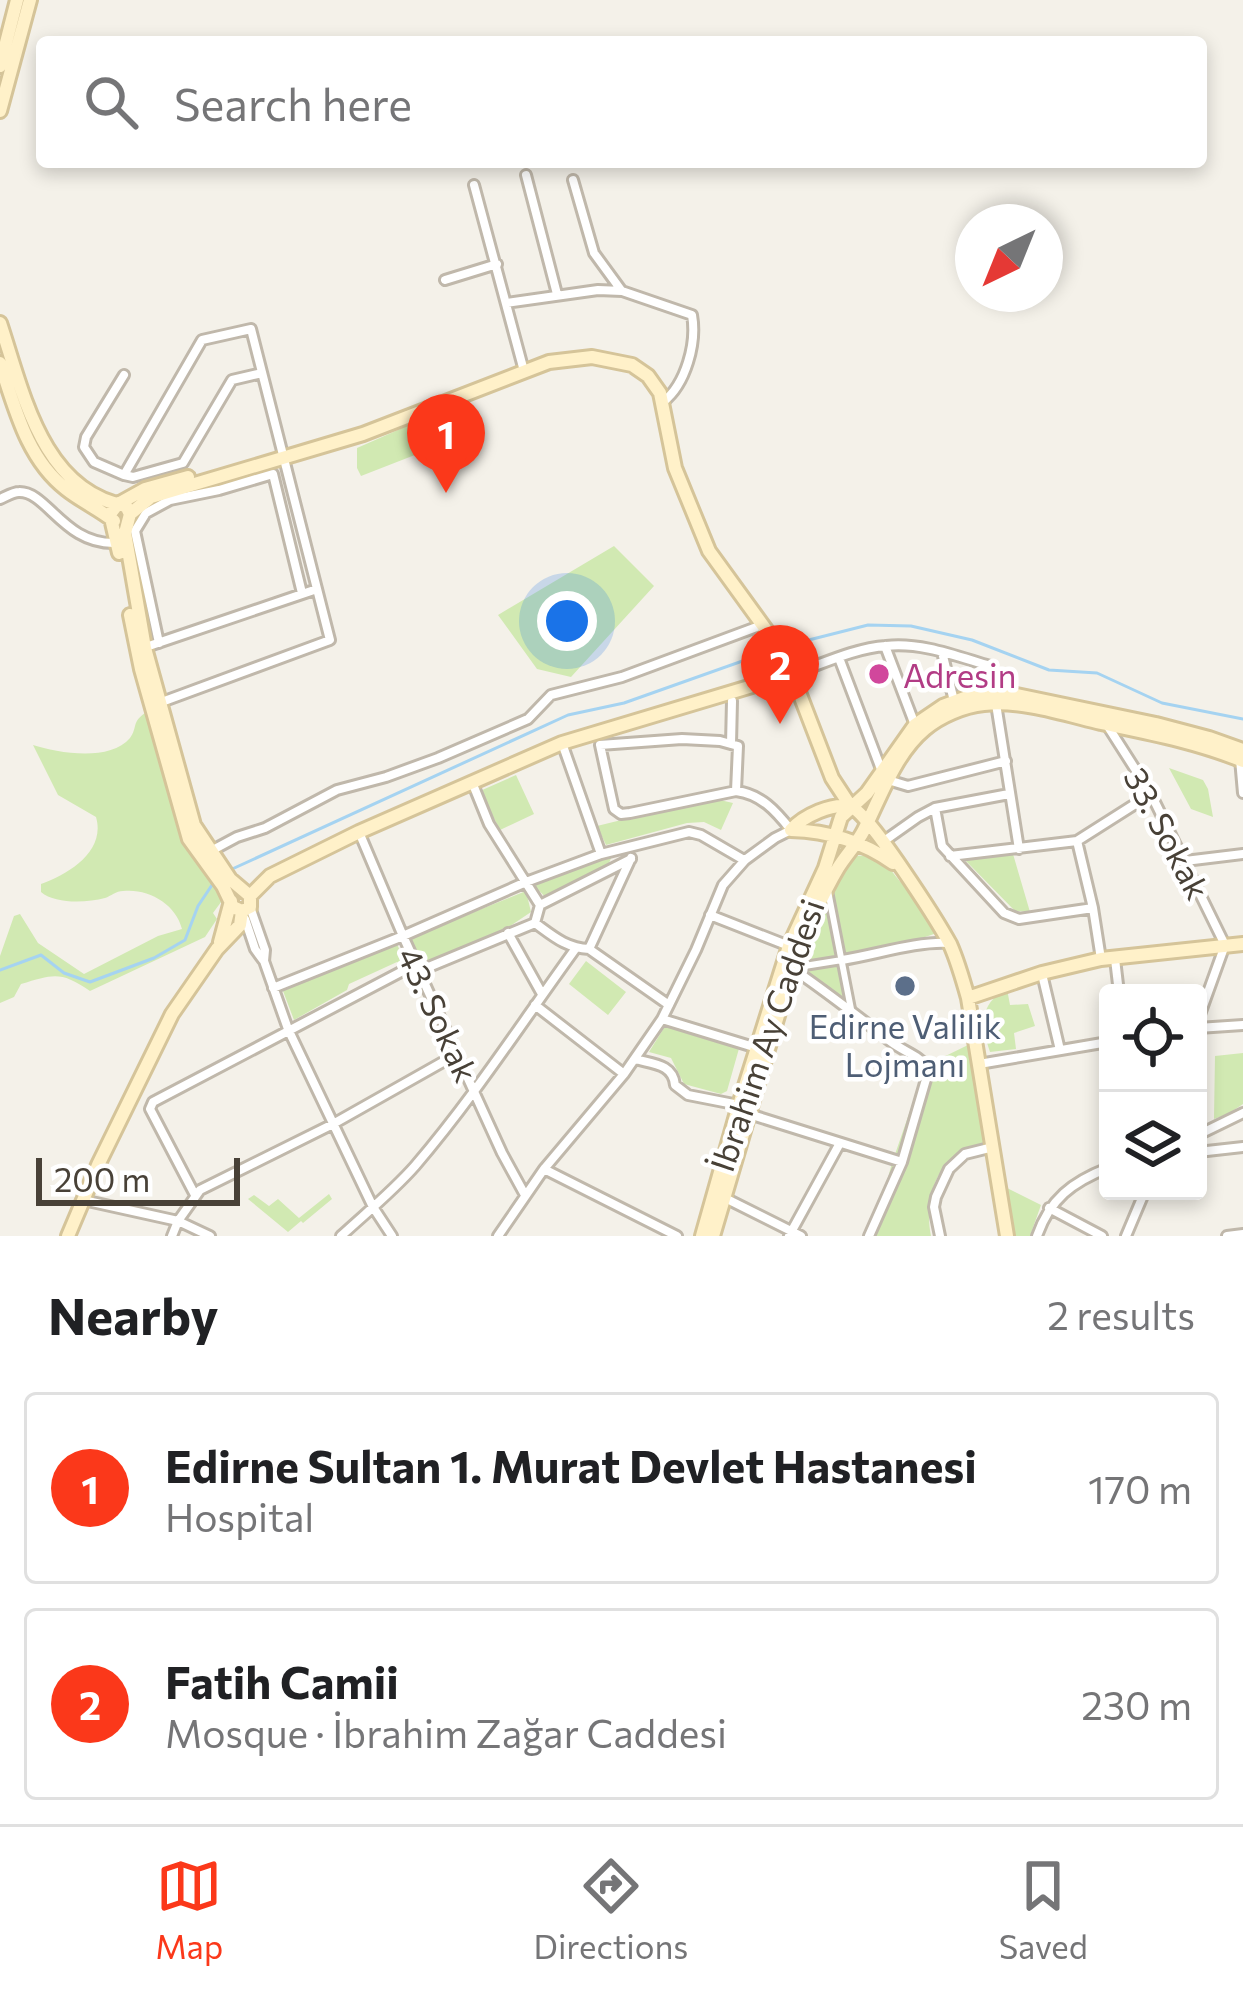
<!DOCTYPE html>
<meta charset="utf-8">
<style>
:root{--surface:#fff;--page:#f6f6f6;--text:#202124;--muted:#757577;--line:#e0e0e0;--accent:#fb381a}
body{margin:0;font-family:Commissioner,sans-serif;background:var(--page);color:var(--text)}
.controls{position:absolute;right:36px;bottom:36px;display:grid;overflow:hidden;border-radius:12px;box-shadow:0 6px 18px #0003}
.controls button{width:108px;height:108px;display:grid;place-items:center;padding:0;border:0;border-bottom:3px solid var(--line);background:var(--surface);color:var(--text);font:60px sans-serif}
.compass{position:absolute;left:955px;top:204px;width:108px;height:108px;border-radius:50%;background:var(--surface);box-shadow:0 6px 18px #0003;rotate:223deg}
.scale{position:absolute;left:36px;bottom:30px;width:204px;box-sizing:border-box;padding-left:12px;border:6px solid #484137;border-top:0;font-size:33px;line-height:42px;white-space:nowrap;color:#484137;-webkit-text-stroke:9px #fff;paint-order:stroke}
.you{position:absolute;left:567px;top:621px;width:42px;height:42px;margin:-30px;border:9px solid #fff;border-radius:50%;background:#1a73e8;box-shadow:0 0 0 18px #1a73e833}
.badge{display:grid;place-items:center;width:78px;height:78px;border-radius:50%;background:var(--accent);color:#fff;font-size:39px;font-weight:700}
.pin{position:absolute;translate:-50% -99px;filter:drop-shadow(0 3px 6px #0008)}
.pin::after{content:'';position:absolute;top:63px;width:42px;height:36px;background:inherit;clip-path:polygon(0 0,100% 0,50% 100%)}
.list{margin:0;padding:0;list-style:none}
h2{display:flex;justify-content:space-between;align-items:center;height:156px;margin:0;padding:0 48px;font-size:51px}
h2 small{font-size:39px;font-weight:400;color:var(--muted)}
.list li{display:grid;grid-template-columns:78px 1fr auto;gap:36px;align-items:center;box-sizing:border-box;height:192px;margin:0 24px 24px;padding:0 24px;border:3px solid var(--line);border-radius:12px}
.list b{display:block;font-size:45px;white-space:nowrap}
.list p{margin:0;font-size:39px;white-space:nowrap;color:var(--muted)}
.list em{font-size:39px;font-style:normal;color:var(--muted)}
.icon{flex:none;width:66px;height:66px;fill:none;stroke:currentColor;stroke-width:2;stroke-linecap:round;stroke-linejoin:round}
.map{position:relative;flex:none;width:1243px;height:1236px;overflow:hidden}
.search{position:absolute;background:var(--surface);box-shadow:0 6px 18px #0003;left:36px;right:36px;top:36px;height:132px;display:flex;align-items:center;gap:30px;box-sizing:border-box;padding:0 42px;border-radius:12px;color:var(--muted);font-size:45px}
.sheet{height:588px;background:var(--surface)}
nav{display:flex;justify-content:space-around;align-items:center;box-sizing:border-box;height:168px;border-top:3px solid var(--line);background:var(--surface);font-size:33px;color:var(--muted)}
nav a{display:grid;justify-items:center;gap:6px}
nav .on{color:var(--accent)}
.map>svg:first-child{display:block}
.green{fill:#d1e9b2}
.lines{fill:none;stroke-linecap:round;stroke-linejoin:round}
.stream{stroke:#a5d3f1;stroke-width:3}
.pedestrian-casing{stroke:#c0b8ab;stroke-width:12}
.minor-casing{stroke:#c0b8ab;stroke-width:14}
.secondary-casing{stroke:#d5c499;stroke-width:18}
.pedestrian{stroke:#fff;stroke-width:6}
.minor{stroke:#fff;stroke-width:8}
.secondary{stroke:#fff1c9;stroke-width:12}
.hotel-dot{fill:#d1479c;stroke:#fff;stroke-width:4.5}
.service-dot{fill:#5c6f8a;stroke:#fff;stroke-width:4.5}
.labels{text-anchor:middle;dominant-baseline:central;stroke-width:9;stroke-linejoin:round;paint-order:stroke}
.hotel-label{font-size:33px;fill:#b23c85;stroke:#fff;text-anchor:start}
.street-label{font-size:33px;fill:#484137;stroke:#fff}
.service-label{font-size:33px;fill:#4e5e75;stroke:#fff}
</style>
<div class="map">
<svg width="1243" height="1236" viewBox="0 0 1243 1236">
<rect width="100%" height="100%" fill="#f4f1e9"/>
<!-- green -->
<path class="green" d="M 448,408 L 447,439 L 443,444 L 361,476 L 357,468 L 357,448 Z
M 614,546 L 654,586 L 571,677 L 537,669 L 498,615 Z
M 145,713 L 184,839 L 224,898 L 213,913 L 217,919 L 205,937 L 90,991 C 61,971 54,974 21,984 L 14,997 L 0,1003 L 0,956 L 14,916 L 20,914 L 38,943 L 84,974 L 158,936 L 182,929 C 176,904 148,888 123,891 C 116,891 111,896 105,898 C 86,903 55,904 41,892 L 41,884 C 69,874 106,851 96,817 L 58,795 L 33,745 C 58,753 110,762 130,738 C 138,727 131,723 145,713 Z
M 1169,768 L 1203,780 L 1208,789 L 1213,817 L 1191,809 Z
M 516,775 L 534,814 L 500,830 L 480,791 Z
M 711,798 L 733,803 L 721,830 L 704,822 L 687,823 L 606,845 L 597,826 Z
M 1013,854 L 1030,912 L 1015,911 L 965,860 Z
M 871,855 C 892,863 893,879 910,890 L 937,933 L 895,947 L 846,956 L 832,892 L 855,856 Z
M 612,856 L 609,863 L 547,899 L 532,883 Z
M 827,888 L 851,1009 L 792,968 Z
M 526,891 L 531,912 L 503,931 L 422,963 L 409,938 Z
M 396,942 L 406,964 L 401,965 L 397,962 L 349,984 L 347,990 L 294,1020 L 283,991 Z
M 586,961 L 626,992 L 608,1015 L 569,984 Z
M 1007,989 L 1010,1005 L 1028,1004 L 1035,1026 L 1014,1033 L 1016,1049 L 990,1052 C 981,1026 979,1003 1007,989 Z
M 667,1023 L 740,1045 L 727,1091 L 721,1094 L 684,1084 L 671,1058 L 649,1052 Z
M 968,1045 L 989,1144 C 979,1146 968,1147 959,1153 C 932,1170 925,1207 931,1236 L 872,1236 L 892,1163 L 922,1076 L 921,1068 Z
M 1243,1053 L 1243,1104 L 1228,1114 L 1214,1119 L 1215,1056 Z
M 1007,1188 L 1041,1205 L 1030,1236 L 1013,1236 Z
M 329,1194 L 332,1199 L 303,1223 L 301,1221 L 288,1232 L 248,1199 L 254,1195 L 269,1206 L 278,1199 L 299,1218 Z"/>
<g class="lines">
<!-- stream -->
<path class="stream" d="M 785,646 L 868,625 L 911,626 L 972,640 L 1049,670 L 1097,673 L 1162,703 L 1243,719
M 230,870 L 568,715 L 624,703 L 765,653
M 0,970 L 41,955 L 64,973 L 90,982 L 154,958 L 185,940 L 198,906 L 212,885"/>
<defs>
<path id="pedestrian" d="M 828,891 L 851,1009
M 792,968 L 842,960"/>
<path id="minor" d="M 526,175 L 557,294
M 573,180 L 594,253 L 621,290
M 474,185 L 524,371
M 445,280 L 497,264
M 506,303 L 598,290 L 622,291 L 692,315 C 697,343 686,384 663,402
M 124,375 L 86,437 L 84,447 L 94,462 L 124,475 L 202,340 L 251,329 L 330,640 L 159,703
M 124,475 L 133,477 L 183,463 L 232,380 L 262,373
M 0,499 C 5,497 13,492 19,492 C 47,491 64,545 116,543
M 159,643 L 135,531 L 146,513 L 170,500 L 219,490 L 273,474 L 302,593
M 885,646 L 915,725
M 143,648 L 317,589
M 942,652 L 954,701
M 839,658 L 881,769
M 793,674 C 822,664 855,648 886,646 C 921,642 956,656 990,666
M 996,704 L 1019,849
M 1107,725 L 1151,794 L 1225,945 L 1198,1020
M 682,739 L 720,741 L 738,746 L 736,791 L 630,813 L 621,814 L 614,809 L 600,745 Z
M 562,743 L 601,854
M 731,744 L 732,701
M 1240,759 L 1243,793
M 888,780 L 908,786 L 1006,761
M 472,782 L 489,824 L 540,905
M 935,808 L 942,846 L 1004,913 L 1019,919 L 1093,908
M 359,832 L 403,936 L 502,1153 L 525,1195
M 884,841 L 918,817 L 935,808 L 1009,794
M 209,852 L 237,837 L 265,828 L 337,790 L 386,777 L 438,758 L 528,719 L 551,695 L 622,677 L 762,625
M 950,856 L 1077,841
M 1185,861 L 1243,854
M 250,907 L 265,950 L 264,961 L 288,1029 L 373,1207 L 392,1236
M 710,915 L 789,946
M 245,919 L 255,949 L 263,960
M 535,923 L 540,905 L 631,859
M 508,933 L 542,994
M 589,949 L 631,858
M 1101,959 L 1093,908 L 1077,841 L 1151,794
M 1115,959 L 1119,993
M 842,960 C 875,955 916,941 949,943
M 793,969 C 827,992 857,1016 890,1041 C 904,1052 919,1055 929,1069 L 902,1162 L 869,1236
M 419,971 L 535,923 C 553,936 566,948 589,949 L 669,1005
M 1042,974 L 1060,1050
M 273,988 L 403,936 L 526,882 L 601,854 L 689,832 L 701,835 L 744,860
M 535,1005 L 624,1074
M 662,1019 L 757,1048
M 1198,1028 L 1243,1025
M 635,1059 C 653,1064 673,1064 675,1085 L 688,1095 L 739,1105
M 979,1064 L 1108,1042
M 749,1114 L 902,1162
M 1198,1135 L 1243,1113
M 1198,1152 L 1243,1147
M 544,1169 L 677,1236
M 195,1195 L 150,1109 L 153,1102 L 416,964
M 725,1198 L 801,1236
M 83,1200 L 178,1221 L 210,1236
M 1049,1208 L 1102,1236
M 172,1236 L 178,1221 L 200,1190 L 333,1124 L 457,1054
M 341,1236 C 366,1213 393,1191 415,1166 C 474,1097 523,1021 576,948
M 498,1236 L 544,1169 L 624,1074 L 662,1019 L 696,950 L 723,885 L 745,860 L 775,838 L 791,830 C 776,811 761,794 736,791
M 789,1236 L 840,1143
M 940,1236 L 934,1207 L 936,1197 L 949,1169 L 965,1154 L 993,1147
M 1037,1236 C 1050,1199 1072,1182 1108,1168
M 1126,1236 L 1145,1191
M 1227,1236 L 1243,1234"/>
<path id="secondary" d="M 0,66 L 17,0
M 0,111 L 30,0
M 0,323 C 23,392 42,491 126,506 L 130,514
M 0,363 C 15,408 27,459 66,489 C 81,501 99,509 114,521
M 118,504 L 145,489 L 188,477
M 117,505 L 110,514 L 119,553
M 130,615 L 141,669 L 189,839 L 223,886 L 233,907 L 242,911
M 791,830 C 803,816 833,802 851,807 C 868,811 939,924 950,944 C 958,962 963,980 968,998 L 1007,1236
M 791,830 C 827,831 863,842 893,863
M 250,896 L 230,879 L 194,825 L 145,648 L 125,533 L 130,514 L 151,497 L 363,434 L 549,362 L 592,357 L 632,365 L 648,376 L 660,393 L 675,468 L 709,551 L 772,638 L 792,674 L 832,778 L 851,807
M 242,911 L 250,907 L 250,896 L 270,876 L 359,832 L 562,743 L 792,674
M 220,942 L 231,901
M 968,998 L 1042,973 L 1101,959 L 1243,944
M 68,1236 L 98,1165 L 172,1014 L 217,949 L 240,925 L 242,911
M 702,1236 L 739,1105 L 789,946 L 825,868 L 841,817 L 867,793 L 915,725 L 943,706 L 970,696 L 982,693 L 1012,694 L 1156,724 L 1209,738 L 1243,750
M 713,1236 L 792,968 C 805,934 819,900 838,868 C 846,855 857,844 864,830 C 881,796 895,754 925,729 C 940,716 964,706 984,704 C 1022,700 1064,714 1101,723 C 1149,733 1197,742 1243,761"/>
</defs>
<!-- pedestrian casing -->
<use href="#pedestrian" class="pedestrian-casing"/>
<!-- minor casing -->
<use href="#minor" class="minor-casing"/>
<!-- secondary casing -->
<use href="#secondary" class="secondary-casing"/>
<!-- pedestrian -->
<use href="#pedestrian" class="pedestrian"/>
<!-- minor -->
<use href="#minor" class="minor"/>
<!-- secondary -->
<use href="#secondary" class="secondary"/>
</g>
<!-- markers -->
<circle class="hotel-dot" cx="879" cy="674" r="12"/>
<circle class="service-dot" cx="905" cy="986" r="12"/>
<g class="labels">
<!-- hotel labels -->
<g class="hotel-label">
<text x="903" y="674">Adresin</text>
</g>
<!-- street labels -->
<g class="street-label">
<text transform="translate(1168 833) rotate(62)">33. Sokak</text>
<text transform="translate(439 1014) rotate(65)">43. Sokak</text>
<text transform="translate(766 1035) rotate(-71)">İbrahim Ay Caddesi</text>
</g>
<!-- service labels -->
<g class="service-label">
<text x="905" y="1025">Edirne Valilik<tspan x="905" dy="38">Lojmanı</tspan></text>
</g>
</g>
</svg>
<div class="controls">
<button><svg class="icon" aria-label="locate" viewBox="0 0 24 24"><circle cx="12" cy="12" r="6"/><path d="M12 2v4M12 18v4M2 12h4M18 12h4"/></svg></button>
<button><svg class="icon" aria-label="layers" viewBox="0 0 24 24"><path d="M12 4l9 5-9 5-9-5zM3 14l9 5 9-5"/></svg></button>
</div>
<svg class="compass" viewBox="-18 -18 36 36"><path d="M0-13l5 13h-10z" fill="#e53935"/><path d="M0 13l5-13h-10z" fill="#757577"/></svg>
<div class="scale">200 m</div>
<div class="you"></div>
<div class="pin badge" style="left:446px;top:493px">1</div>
<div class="pin badge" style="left:780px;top:724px">2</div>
<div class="search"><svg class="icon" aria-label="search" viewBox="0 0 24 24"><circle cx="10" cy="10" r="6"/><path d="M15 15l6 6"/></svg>Search here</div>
</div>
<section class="sheet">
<h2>Nearby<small>2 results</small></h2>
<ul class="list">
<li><span class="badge">1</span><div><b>Edirne Sultan 1. Murat Devlet Hastanesi</b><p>Hospital</p></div><em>170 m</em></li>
<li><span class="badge">2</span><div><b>Fatih Camii</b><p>Mosque · İbrahim Zağar Caddesi</p></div><em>230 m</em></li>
</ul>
</section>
<nav>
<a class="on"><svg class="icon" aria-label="map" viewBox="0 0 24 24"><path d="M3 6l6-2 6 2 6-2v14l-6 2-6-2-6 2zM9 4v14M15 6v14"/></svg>Map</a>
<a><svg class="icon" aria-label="directions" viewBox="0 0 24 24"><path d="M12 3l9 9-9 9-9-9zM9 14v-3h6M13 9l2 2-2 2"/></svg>Directions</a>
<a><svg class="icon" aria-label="saved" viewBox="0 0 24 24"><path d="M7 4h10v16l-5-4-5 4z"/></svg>Saved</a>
</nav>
